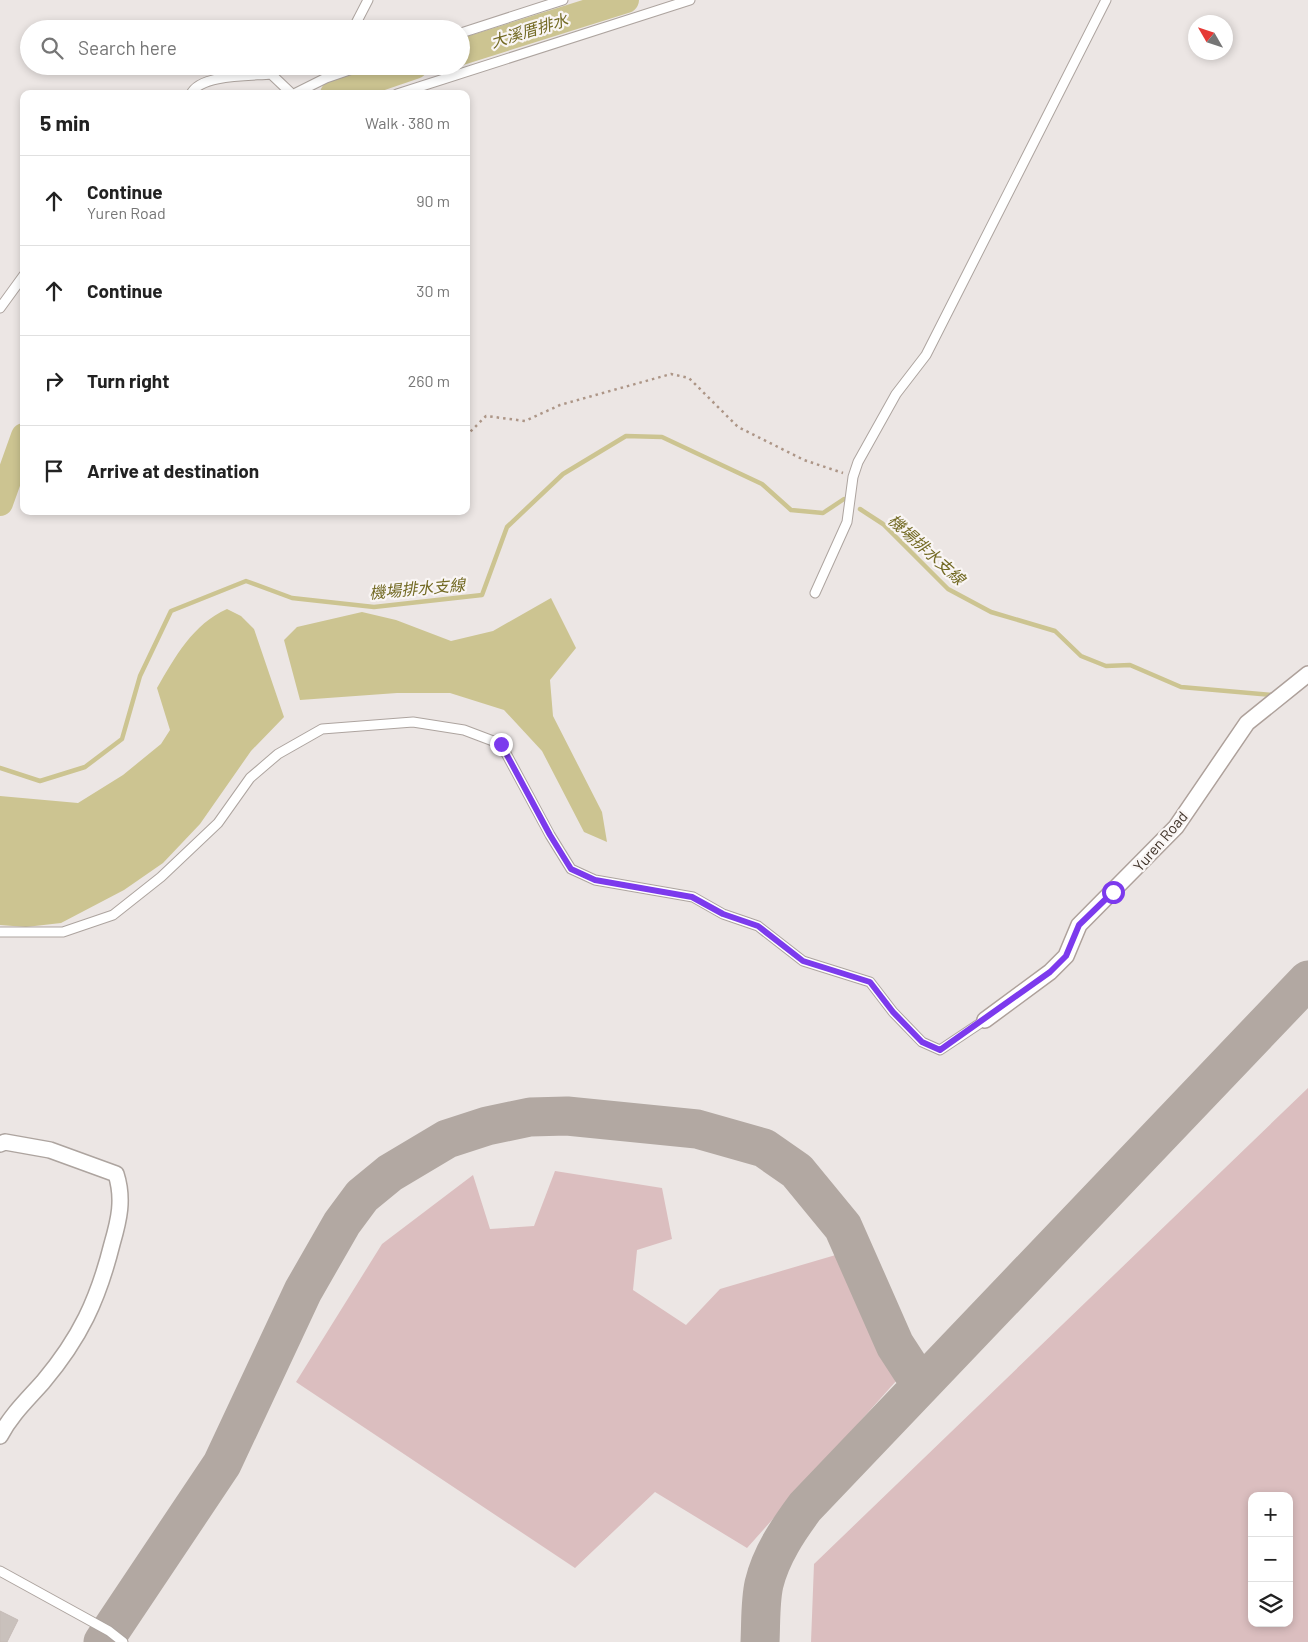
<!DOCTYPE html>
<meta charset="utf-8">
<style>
:root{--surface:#fff;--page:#f2f2f2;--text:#222;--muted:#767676;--line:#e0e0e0}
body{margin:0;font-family:Barlow,"Noto Sans TC",sans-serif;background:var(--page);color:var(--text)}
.controls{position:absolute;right:15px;bottom:15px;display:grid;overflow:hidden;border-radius:10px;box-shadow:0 2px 8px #0003}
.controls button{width:45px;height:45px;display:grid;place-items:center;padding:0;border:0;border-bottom:1px solid var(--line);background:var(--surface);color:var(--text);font:25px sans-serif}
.compass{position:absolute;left:1188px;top:15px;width:45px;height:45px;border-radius:50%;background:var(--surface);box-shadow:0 2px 8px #0003;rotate:309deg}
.stop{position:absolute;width:15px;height:15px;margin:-11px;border:4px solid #7c3aed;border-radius:50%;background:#fff}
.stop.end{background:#7c3aed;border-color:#fff;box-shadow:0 1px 5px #0008}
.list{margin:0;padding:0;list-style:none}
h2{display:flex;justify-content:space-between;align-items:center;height:65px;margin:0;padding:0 20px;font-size:21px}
h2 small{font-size:16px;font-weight:400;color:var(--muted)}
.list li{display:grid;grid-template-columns:32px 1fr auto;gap:15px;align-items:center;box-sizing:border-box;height:90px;padding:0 20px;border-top:1px solid var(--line)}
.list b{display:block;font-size:19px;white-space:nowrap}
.list p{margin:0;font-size:16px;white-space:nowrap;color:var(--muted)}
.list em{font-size:16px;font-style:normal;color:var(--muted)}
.icon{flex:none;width:28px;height:28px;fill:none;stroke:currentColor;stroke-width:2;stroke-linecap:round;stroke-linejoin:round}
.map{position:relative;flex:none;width:1308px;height:1642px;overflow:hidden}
.search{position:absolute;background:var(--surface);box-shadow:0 2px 8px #0003;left:20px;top:20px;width:450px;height:55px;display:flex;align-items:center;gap:12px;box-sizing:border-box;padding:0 18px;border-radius:28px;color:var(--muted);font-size:19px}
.panel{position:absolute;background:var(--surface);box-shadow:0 2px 8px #0003;left:20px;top:90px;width:450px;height:425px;border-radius:10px}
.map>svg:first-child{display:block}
.green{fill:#dbbebf;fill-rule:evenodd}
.water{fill:#ccc491}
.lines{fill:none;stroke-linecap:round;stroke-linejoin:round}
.stream{stroke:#ccc491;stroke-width:4.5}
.river{stroke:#ccc491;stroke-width:26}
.taxiway{stroke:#b2a8a2;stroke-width:39}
.building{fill:#c9c1bc;stroke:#c5bbb6}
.lane-casing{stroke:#ada49f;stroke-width:11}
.street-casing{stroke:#ada49f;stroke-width:18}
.secondary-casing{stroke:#aea19b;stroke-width:18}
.path{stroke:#ad9687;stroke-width:2.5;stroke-dasharray:2.5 4;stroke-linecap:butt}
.lane{stroke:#fff;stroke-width:9}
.street{stroke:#fff;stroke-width:15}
.secondary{stroke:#fff;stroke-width:15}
.route{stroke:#7c3aed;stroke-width:6}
.labels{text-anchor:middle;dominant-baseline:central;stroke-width:4.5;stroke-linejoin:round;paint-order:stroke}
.street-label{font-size:15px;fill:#3c2f25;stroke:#f9f5f4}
.water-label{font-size:16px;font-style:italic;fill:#736a24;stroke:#f9f5f4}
</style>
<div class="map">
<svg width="1308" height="1642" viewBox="0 0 1308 1642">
<rect width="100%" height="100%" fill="#ece6e4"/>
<!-- green -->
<path class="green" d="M 1308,1088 L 1308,1642 L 811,1642 L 814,1564 ZM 1252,1496 L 1289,1496 L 1289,1623 L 1252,1623 Z
M 555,1171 L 662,1188 L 672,1239 L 637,1250 L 633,1290 L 686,1325 L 720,1289 L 839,1254 L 897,1380 L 747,1548 L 655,1492 L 575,1568 L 296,1382 L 382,1244 L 473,1175 L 490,1229 L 534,1226 Z"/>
<!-- water -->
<path class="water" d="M 551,598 L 576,648 L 550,680 L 553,716 L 602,812 L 607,842 L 584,832 L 542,751 L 504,710 L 450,693 L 397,693 L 300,700 L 284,640 L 297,627 L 362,612 L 396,620 L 451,641 L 493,631 Z
M 227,609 L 241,616 L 254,629 L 284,717 L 251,751 L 200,824 L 163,863 L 124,890 L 61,923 L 26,927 L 0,925 L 0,796 L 78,803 L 123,775 L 161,744 L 170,730 L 157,688 C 175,657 193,624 227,609 Z"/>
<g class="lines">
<!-- stream -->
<path class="stream" d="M 860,509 L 883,524 L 948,589 L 991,612 L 1055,631 L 1081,656 L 1106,666 L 1130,665 L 1181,687 L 1273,695
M 0,768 L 40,781 L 85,767 L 122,739 L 140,676 L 171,611 L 246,581 L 292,598 L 374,607 L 482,595 L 507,527 L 563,474 L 626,436 L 662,437 L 762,484 L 791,510 L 823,513 L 844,499"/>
<!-- river -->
<path class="river" d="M 461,52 L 626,0
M 333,94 L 415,66
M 0,503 L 24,436"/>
<!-- taxiway -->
<path class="taxiway" d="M 103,1642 L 222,1464 L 303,1291 L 342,1223 L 362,1196 L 390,1173 L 447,1139 L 487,1126 L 530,1117 L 567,1116 L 697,1129 L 764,1148 L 797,1171 L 843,1227 L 895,1345 L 921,1385
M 760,1642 C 761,1623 760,1602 764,1584 C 771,1555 788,1530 805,1507 L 1308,980"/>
</g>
<!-- building -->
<path class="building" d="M 0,1611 L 18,1620 L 7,1642 L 0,1642 Z"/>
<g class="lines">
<defs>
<path id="lane" d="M 353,29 L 368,0
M 461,33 L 563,0
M 326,78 L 332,66
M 191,94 C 200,74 251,76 271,74 L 292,94
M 294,94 L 326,78 L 361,66
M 397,94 L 690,0
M 0,308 L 24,275
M 815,593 L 847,522 L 853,477 L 858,462 L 896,394 L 926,355 L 1106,0
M 0,932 L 63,932 L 113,915 L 161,877 L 218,823 L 250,778 L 278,754 L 322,729 L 413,722 L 464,730 L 501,744 L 550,835 L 571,869 L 595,880 L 693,897 L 723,914 L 758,926 L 803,961 L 870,982 L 893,1012 L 922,1042 L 940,1050 L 985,1020
M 0,1571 L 109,1631 L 123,1642"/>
<path id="street" d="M 0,1144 L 5,1142 L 50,1150 L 116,1174 C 124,1199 119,1220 112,1244 C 98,1300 80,1338 43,1382 C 27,1400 11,1415 0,1436"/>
<path id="secondary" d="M 985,1020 L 1050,972 L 1066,956 L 1079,925 L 1176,827 L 1247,723 L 1308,674"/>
</defs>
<!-- lane casing -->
<use href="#lane" class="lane-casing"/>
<!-- street casing -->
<use href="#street" class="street-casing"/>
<!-- secondary casing -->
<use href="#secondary" class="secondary-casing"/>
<!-- path -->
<path class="path" d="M 466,436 L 486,416 L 525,421 L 560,405 L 671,374 L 689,378 L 738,427 L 804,460 L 843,473"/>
<!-- lane -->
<use href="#lane" class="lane"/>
<!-- street -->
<use href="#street" class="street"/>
<!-- secondary -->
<use href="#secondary" class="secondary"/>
</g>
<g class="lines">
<!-- route -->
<path class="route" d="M 501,744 L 550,835 L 571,869 L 595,880 L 692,897 L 723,914 L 758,926 L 803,961 L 870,982 L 893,1012 L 922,1042 L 940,1050 L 1050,972 L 1066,956 L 1079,925 L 1113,892"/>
</g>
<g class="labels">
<!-- street labels -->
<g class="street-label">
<text transform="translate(1160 841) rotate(-49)">Yuren Road</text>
</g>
<!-- water labels -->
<g class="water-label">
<text transform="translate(529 30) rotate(-17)">大溪厝排水</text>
<text transform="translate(927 549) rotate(42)">機場排水支線</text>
<text transform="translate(417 588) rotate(-5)">機場排水支線</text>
</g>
</g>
</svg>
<div class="controls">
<button>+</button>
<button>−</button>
<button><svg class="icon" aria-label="layers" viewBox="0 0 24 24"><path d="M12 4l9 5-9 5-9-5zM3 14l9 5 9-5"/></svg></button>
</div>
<svg class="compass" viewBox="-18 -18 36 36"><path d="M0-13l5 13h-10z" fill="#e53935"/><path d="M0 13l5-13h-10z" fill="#767676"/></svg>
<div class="stop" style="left:1113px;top:892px"></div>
<div class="stop end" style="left:501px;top:744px"></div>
<div class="search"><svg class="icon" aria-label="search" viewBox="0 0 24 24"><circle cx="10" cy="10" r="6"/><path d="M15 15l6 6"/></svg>Search here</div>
<section class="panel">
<h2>5 min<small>Walk · 380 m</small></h2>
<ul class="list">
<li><svg class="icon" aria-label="ahead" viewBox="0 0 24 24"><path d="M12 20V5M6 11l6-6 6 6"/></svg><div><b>Continue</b><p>Yuren Road</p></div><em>90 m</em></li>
<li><svg class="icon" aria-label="ahead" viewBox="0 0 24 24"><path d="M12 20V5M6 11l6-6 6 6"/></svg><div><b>Continue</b></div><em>30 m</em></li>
<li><svg class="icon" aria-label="right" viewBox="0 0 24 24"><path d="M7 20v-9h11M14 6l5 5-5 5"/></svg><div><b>Turn right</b></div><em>260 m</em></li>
<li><svg class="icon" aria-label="arrive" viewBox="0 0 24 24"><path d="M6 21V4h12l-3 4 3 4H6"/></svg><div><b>Arrive at destination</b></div></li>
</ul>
</section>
</div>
